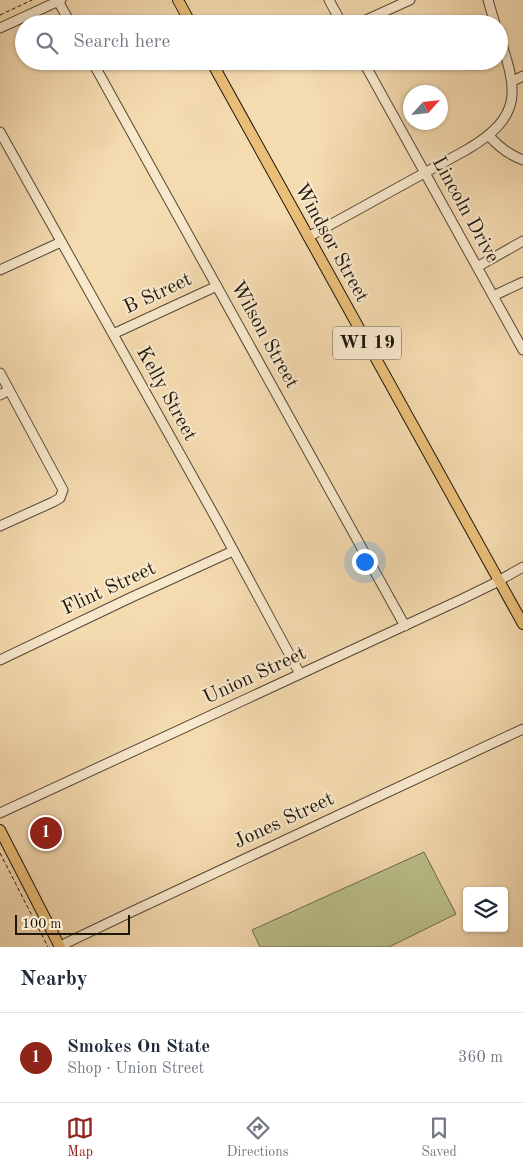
<!DOCTYPE html>
<meta charset="utf-8">
<style>
:root{--surface:#fff;--page:#f2f2f3;--text:#1f2937;--muted:#747a83;--line:#e0e1e3;--accent:#8f2418}
body{margin:0;font-family:"Old Standard TT",serif;background:var(--page);color:var(--text)}
.controls{position:absolute;right:15px;bottom:15px;display:grid;overflow:hidden;border-radius:5px;box-shadow:0 1px 4px #0004}
.controls button{width:45px;height:45px;display:grid;place-items:center;padding:0;border:0;border-bottom:1px solid var(--line);background:var(--surface);color:var(--text);font:25px sans-serif}
.compass{position:absolute;left:403px;top:85px;width:45px;height:45px;border-radius:50%;background:var(--surface);box-shadow:0 1px 4px #0004;rotate:63deg}
.scale{position:absolute;left:15px;bottom:12px;width:115px;box-sizing:border-box;padding-left:5px;border:2px solid #1e160b;border-top:0;font-size:14px;line-height:18px;white-space:nowrap;color:#1e160b;-webkit-text-stroke:4px #f8e8cc;paint-order:stroke}
.you{position:absolute;left:364px;top:561px;width:18px;height:18px;margin:-12px;border:4px solid #fff;border-radius:50%;background:#1a73e8;box-shadow:0 0 0 8px #1a73e833}
.badge{display:grid;place-items:center;width:32px;height:32px;border-radius:50%;background:var(--accent);color:#fff;font-size:16px;font-weight:700}
.pin{position:absolute;translate:-50% -50%;border:2px solid #fff;box-shadow:0 1px 5px #0006}
.list{margin:0;padding:0;list-style:none}
h2{display:flex;justify-content:space-between;align-items:center;height:65px;margin:0;padding:0 20px;font-size:21px}
h2 small{font-size:16px;font-weight:400;color:var(--muted)}
.list li{display:grid;grid-template-columns:32px 1fr auto;gap:15px;align-items:center;box-sizing:border-box;height:90px;padding:0 20px;border-top:1px solid var(--line)}
.list b{display:block;font-size:19px;white-space:nowrap}
.list p{margin:0;font-size:16px;white-space:nowrap;color:var(--muted)}
.list em{font-size:16px;font-style:normal;color:var(--muted)}
.icon{flex:none;width:28px;height:28px;fill:none;stroke:currentColor;stroke-width:2;stroke-linecap:round;stroke-linejoin:round}
.map{position:relative;flex:none;width:523px;height:947px;overflow:hidden}
.search{position:absolute;background:var(--surface);box-shadow:0 1px 4px #0004;left:15px;right:15px;top:15px;height:55px;display:flex;align-items:center;gap:12px;box-sizing:border-box;padding:0 18px;border-radius:28px;color:var(--muted);font-size:19px}
.sheet{height:155px;background:var(--surface)}
nav{display:flex;justify-content:space-around;align-items:center;box-sizing:border-box;height:70px;border-top:1px solid var(--line);background:var(--surface);font-size:14px;color:var(--muted)}
nav a{display:grid;justify-items:center;gap:2px}
nav .on{color:var(--accent)}
.map>svg:first-child{display:block}
.green{fill:#bbc08b;stroke:#6c6b4b}
.lines{fill:none;stroke-linecap:round;stroke-linejoin:round}
.minor-casing{stroke:#544734;stroke-width:11}
.major-casing{stroke:#1e160b;stroke-width:12}
.path{stroke:#1e160b;stroke-width:1;stroke-dasharray:4 2.5;stroke-linecap:butt}
.minor{stroke:#f8e8cc;stroke-width:9}
.major{stroke:#eabe78;stroke-width:10}
.labels{text-anchor:middle;dominant-baseline:central;stroke-width:4.5;stroke-linejoin:round;paint-order:stroke}
.shield{fill:#f8e8cc;stroke:#5f5545;stroke-width:1}
.shield-label{font-size:19px;font-weight:bold;fill:#1e160b}
.street-label{font-size:20px;fill:#1e160b;stroke:#f8e8cc}
</style>
<div class="map">
<svg width="523" height="947" viewBox="0 0 523 947">
<rect width="100%" height="100%" fill="#f5dbb0"/>
<filter id="stains"><feTurbulence type="fractalNoise" baseFrequency=".004" numOctaves="4"/><feColorMatrix values="0 0 0 0 .2 0 0 0 0 .09 0 0 0 0 .02 0 0 0 .5 -.17"/></filter>
<radialGradient id="worn" r=".72"><stop offset=".6" stop-color="#630" stop-opacity="0"/><stop offset="1" stop-color="#630" stop-opacity=".3"/></radialGradient>
<!-- green -->
<path class="green" d="M 424,852 L 456,914 L 389,947 L 260,947 L 252,930 Z"/>
<g class="lines">
<defs>
<path id="minor" d="M 329,0 L 342,24
M 488,0 L 495,24
M 58,1 L 71,24
M 357,24 L 410,0
M 0,28 L 61,0
M 92,61 L 405,626
M 363,61 L 523,350
M 513,81 L 523,76
M 0,132 L 218,522 L 300,674
M 489,136 C 499,147 509,155 523,160
M 308,237 L 468,149 C 523,116 518,91 499,36
M 477,267 L 523,241
M 0,270 L 61,242
M 493,296 L 523,282
M 113,334 L 217,286
M 0,373 L 63,490 L 60,498 L 53,502 L 0,526
M 0,395 L 9,390
M 0,660 L 132,597 L 233,551
M 0,813 L 460,600 L 493,584 L 523,567
M 60,946 L 129,913 L 523,729"/>
<path id="major" d="M 178,0 L 191,24
M 211,61 L 523,624
M 0,830 L 60,947"/>
</defs>
<!-- minor casing -->
<use href="#minor" class="minor-casing"/>
<!-- major casing -->
<use href="#major" class="major-casing"/>
<!-- path -->
<path class="path" d="M 0,15 L 32,0
M 0,853 L 48,947"/>
<!-- minor -->
<use href="#minor" class="minor"/>
<!-- major -->
<use href="#major" class="major"/>
</g>
<g class="labels">
<!-- shield labels -->
<rect class="shield" x="333" y="326.5" width="68" height="33" rx="4"/>
<g class="shield-label">
<text x="367" y="343">WI 19</text>
</g>
<!-- street labels -->
<g class="street-label">
<text transform="translate(465 210) rotate(61)">Lincoln Drive</text>
<text transform="translate(331 243) rotate(61)">Windsor Street</text>
<text transform="translate(158 294) rotate(-25)">B Street</text>
<text transform="translate(264 335) rotate(61)">Wilson Street</text>
<text transform="translate(166 394) rotate(61)">Kelly Street</text>
<text transform="translate(109 589) rotate(-25)">Flint Street</text>
<text transform="translate(255 676) rotate(-25)">Union Street</text>
<text transform="translate(284 821) rotate(-25)">Jones Street</text>
</g>
</g>
<rect width="100%" height="100%" filter="url(#stains)"/>
<rect width="100%" height="100%" fill="url(#worn)"/>
</svg>
<div class="controls">
<button><svg class="icon" aria-label="layers" viewBox="0 0 24 24"><path d="M12 4l9 5-9 5-9-5zM3 14l9 5 9-5"/></svg></button>
</div>
<svg class="compass" viewBox="-18 -18 36 36"><path d="M0-13l5 13h-10z" fill="#e53935"/><path d="M0 13l5-13h-10z" fill="#747a83"/></svg>
<div class="scale">100 m</div>
<div class="you"></div>
<div class="pin badge" style="left:46px;top:833px">1</div>
<div class="search"><svg class="icon" aria-label="search" viewBox="0 0 24 24"><circle cx="10" cy="10" r="6"/><path d="M15 15l6 6"/></svg>Search here</div>
</div>
<section class="sheet">
<h2>Nearby<small></small></h2>
<ul class="list">
<li><span class="badge">1</span><div><b>Smokes On State</b><p>Shop · Union Street</p></div><em>360 m</em></li>
</ul>
</section>
<nav>
<a class="on"><svg class="icon" aria-label="map" viewBox="0 0 24 24"><path d="M3 6l6-2 6 2 6-2v14l-6 2-6-2-6 2zM9 4v14M15 6v14"/></svg>Map</a>
<a><svg class="icon" aria-label="directions" viewBox="0 0 24 24"><path d="M12 3l9 9-9 9-9-9zM9 14v-3h6M13 9l2 2-2 2"/></svg>Directions</a>
<a><svg class="icon" aria-label="saved" viewBox="0 0 24 24"><path d="M7 4h10v16l-5-4-5 4z"/></svg>Saved</a>
</nav>
